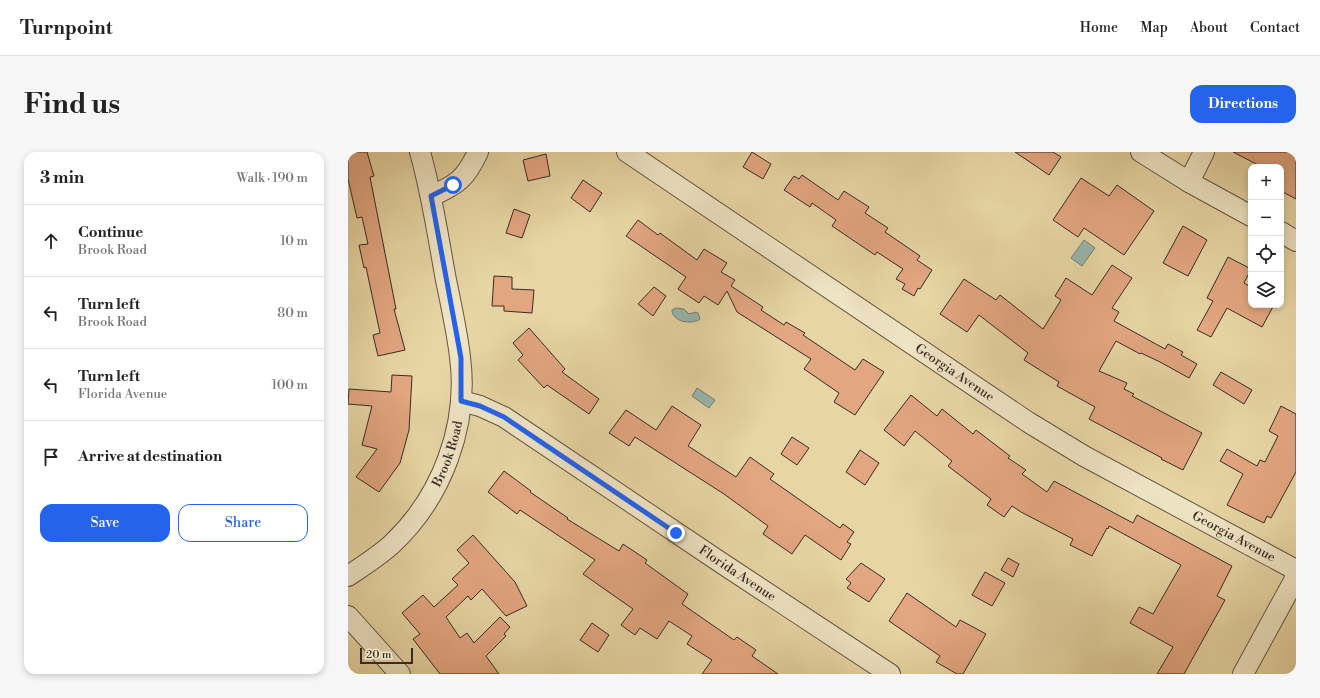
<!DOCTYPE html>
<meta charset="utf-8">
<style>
:root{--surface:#fff;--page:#f6f6f6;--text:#222;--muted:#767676;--line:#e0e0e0;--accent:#2563eb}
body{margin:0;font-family:"Libre Bodoni",serif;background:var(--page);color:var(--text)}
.controls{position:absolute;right:12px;top:12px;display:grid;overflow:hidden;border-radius:8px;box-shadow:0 2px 6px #0003}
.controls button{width:36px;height:36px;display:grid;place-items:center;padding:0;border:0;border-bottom:1px solid var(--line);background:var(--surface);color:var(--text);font:20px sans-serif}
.scale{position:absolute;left:12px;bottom:10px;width:53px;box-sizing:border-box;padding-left:4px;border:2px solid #3a2b25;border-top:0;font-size:11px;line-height:14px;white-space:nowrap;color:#3a2b25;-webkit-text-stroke:3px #efe4c4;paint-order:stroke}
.stop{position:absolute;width:12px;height:12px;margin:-9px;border:3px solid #2563eb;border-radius:50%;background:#fff}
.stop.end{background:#2563eb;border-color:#fff;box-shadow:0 1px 4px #0008}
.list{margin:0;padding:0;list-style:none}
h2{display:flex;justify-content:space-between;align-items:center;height:52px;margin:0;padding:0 16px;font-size:17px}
h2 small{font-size:13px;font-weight:400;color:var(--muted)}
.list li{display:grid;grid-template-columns:26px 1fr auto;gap:12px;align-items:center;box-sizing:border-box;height:72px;padding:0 16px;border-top:1px solid var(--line)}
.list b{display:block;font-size:15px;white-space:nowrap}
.list p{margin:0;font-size:13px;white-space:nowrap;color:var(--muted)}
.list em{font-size:13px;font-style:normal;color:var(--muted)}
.actions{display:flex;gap:8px;padding:12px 16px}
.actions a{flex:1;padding:9px 0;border:1px solid var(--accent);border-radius:12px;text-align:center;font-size:14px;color:var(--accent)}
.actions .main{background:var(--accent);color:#fff}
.icon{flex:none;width:22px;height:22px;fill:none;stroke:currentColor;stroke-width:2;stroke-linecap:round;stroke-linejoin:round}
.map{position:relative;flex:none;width:948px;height:522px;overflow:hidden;border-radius:12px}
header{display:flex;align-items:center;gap:24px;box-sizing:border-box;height:56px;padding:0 20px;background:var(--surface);border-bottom:1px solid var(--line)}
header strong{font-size:19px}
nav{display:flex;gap:22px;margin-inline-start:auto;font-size:14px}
.intro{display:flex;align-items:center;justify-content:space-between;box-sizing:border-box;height:96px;padding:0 24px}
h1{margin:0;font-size:28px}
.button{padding:10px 18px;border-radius:12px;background:var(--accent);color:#fff;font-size:14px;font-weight:700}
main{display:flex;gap:24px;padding:0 24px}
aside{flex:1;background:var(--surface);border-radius:12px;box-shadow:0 2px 6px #0003}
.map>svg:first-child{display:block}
.water{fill:#98b7ae;stroke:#727f77}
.building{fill:#e2a681;stroke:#3a2b25}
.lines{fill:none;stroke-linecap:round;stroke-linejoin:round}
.minor-casing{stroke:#655645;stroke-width:22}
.minor{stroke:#efe4c4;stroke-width:20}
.route{stroke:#2563eb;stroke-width:5}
.labels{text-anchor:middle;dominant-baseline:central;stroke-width:3.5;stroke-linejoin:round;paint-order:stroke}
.street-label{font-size:13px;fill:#3a2b25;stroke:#efe4c4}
</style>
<header>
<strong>Turnpoint</strong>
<nav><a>Home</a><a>Map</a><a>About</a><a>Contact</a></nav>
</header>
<div class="intro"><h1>Find us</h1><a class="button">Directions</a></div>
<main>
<aside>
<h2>3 min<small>Walk · 190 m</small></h2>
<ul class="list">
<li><svg class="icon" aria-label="ahead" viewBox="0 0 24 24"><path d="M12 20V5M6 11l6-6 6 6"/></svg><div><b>Continue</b><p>Brook Road</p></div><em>10 m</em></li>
<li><svg class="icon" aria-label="left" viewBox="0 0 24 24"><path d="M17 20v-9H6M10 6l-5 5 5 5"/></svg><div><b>Turn left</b><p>Brook Road</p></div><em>80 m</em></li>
<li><svg class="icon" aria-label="left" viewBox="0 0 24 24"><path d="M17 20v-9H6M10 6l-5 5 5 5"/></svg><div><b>Turn left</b><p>Florida Avenue</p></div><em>100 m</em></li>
<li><svg class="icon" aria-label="arrive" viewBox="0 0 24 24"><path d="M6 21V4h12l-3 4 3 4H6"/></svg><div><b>Arrive at destination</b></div></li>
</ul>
<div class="actions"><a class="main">Save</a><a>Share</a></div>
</aside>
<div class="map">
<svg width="948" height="522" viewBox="0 0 948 522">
<rect width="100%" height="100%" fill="#e7d5a4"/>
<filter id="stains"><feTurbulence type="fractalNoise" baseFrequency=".005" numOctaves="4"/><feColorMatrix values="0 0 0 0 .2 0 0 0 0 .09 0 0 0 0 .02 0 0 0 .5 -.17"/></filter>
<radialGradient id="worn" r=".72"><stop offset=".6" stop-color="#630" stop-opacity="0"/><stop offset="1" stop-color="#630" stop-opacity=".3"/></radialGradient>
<!-- water -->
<path class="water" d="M 736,88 L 747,96 L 734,114 L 723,106 Z
M 328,156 L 336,157 L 341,162 L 348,160 L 350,161 L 352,167 C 344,173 324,170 324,158 Z
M 349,236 L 367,248 L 361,256 L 344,244 Z"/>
<!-- building -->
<path class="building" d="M 0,0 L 19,0 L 26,24 L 22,25 L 48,157 L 46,157 L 57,198 L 30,204 L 25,183 L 32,181 L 18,115 L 16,116 L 11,93 L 20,92 L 14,65 L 9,66 L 0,27 Z
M 404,0 L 423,12 L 415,27 L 395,15 Z
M 667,0 L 705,0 L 713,5 L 701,23 Z
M 885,0 L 948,0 L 948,47 L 933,39 L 933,15 L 914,15 Z
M 198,2 L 202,24 L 180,29 L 175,8 Z
M 454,23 L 490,48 L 496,39 L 521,55 L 517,61 L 540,76 L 537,80 L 572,104 L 569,108 L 584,118 L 572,137 L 570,136 L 566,144 L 554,137 L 557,132 L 548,127 L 555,117 L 529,100 L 527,103 L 484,74 L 488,68 L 464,51 L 462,55 L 436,38 L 446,24 L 451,27 Z
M 733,26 L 761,44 L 769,33 L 806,59 L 776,103 L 736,76 L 730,85 L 705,68 Z
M 235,28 L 254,41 L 242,60 L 223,46 Z
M 166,57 L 182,63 L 174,86 L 158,81 Z
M 290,68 L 310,83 L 312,81 L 349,108 L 356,97 L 379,111 L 373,120 L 387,128 L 383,134 L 415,155 L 413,158 L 436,173 L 438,170 L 457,181 L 455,183 L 507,218 L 515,207 L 536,220 L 507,263 L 486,250 L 491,241 L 456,217 L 463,207 L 389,160 L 379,139 L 370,153 L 356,144 L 351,151 L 330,137 L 338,125 L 278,84 Z
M 835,74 L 859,88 L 840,124 L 815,111 Z
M 880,105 L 903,117 L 896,131 L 903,135 L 903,153 L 926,153 L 914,175 L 879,156 L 863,185 L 849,178 L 865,149 L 859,146 Z
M 764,113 L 784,126 L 764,156 L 771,160 L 766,169 L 817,197 L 820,192 L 835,200 L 833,203 L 849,212 L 841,226 L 812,210 L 793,201 L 792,202 L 768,189 L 751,219 L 779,231 L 776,237 L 786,242 L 784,244 L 854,281 L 835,318 L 813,307 L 814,306 L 741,267 L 747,255 L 709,234 L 711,230 L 676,208 L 680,201 L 631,163 L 619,180 L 592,162 L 616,127 L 648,148 L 652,143 L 695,177 L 713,148 L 707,144 L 718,126 L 744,143 Z
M 146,124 L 164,125 L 164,137 L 186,138 L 184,161 L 156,159 L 156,154 L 144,154 Z
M 306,135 L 318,144 L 305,164 L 290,152 Z
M 181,176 L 217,217 L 214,220 L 251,247 L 241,262 L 199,233 L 196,236 L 170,208 L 175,203 L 165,191 Z
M 873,220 L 904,238 L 896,252 L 865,233 Z
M 44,223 L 64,224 L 61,278 L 52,311 L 31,340 L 8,325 L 29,297 L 14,293 L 24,254 L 0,252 L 1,237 L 43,240 Z
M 563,243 L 589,264 L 594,257 L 625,282 L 628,278 L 662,304 L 660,306 L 678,318 L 674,322 L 699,340 L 706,329 L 785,371 L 789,363 L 884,414 L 869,444 L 877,448 L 836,522 L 809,522 L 825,495 L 782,471 L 791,455 L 805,462 L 833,413 L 761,374 L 760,377 L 759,376 L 744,404 L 722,393 L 725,387 L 673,360 L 664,354 L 656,365 L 639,353 L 643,347 L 600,314 L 604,309 L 567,279 L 556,294 L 536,278 Z
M 324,254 L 353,273 L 340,294 L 388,325 L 402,305 L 426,322 L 422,327 L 492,376 L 495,372 L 506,380 L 499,390 L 503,392 L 493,408 L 457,383 L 444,402 L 415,382 L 420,374 L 376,342 L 287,285 L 281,294 L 261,281 L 278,258 L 308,278 Z
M 933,254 L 948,262 L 948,320 L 923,366 L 919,364 L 916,371 L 879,353 L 895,322 L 872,309 L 879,297 L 909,314 L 912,308 L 917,310 L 930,284 L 921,279 Z
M 444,285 L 461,296 L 449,313 L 433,302 Z
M 512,298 L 531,311 L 517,333 L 498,320 Z
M 156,319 L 183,339 L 182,340 L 220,366 L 219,367 L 271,399 L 275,392 L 299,408 L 297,411 L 340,442 L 334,452 L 386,488 L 389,485 L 408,498 L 404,504 L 430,522 L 354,522 L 364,508 L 339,492 L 344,484 L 321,469 L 309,487 L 292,476 L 287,483 L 273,473 L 285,457 L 235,422 L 247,408 L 172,358 L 169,362 L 140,340 Z
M 125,383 L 167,430 L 179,454 L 158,464 L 134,437 L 123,448 L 120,444 L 98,465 L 112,486 L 119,481 L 126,491 L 152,465 L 162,475 L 156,482 L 158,484 L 138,504 L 151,522 L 92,522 L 65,487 L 72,482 L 54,461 L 75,443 L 86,455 L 110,433 L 104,427 L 121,411 L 109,398 Z
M 660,406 L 671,412 L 665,425 L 653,418 Z
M 513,411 L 537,427 L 521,450 L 499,436 L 503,431 L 498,427 Z
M 637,420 L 657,431 L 644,454 L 624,443 Z
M 559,441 L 608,475 L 612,468 L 638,482 L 615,522 L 609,522 L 588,510 L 592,504 L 541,469 Z
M 244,471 L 261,483 L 250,500 L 232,488 Z"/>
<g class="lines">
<defs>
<g id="minor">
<path id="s1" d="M 279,0 L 680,270 L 736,304 L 948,418"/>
<path d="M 793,0 L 841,30 L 903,64"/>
<path d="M 841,30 L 856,0"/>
<path d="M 83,44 C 109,33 118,26 130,0"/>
<path d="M 933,80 L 948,89"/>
<path id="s2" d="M 113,249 L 132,254 L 156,265 L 375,412 L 542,522"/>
<path id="s3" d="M 0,424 C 15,414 31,404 44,392 C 94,345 121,273 112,205 C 109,179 103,153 98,128 C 90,85 84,42 72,0"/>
<path d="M 0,464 L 52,522"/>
<path d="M 895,522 L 948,425"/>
</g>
</defs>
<!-- minor casing -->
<use href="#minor" class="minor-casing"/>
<!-- minor -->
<use href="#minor" class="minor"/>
</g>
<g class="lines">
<!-- route -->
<path class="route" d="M 105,33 L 83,44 L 113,206 L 113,249 L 132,254 L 156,265 L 328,381"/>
</g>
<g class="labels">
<!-- street labels -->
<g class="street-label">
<text stroke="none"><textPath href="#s1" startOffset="395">Georgia Avenue</textPath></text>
<text stroke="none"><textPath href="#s3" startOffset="162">Brook Road</textPath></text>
<text stroke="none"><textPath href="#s1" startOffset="719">Georgia Avenue</textPath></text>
<text stroke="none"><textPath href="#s2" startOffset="327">Florida Avenue</textPath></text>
</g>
</g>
<rect width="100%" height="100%" filter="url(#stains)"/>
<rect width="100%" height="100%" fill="url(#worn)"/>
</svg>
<div class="controls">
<button>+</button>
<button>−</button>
<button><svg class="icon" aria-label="locate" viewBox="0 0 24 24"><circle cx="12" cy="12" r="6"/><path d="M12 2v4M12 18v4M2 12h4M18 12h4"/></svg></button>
<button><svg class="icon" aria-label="layers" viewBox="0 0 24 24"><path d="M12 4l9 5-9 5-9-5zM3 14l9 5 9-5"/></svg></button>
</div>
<div class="scale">20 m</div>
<div class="stop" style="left:105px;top:33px"></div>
<div class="stop end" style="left:328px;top:381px"></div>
</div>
</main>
